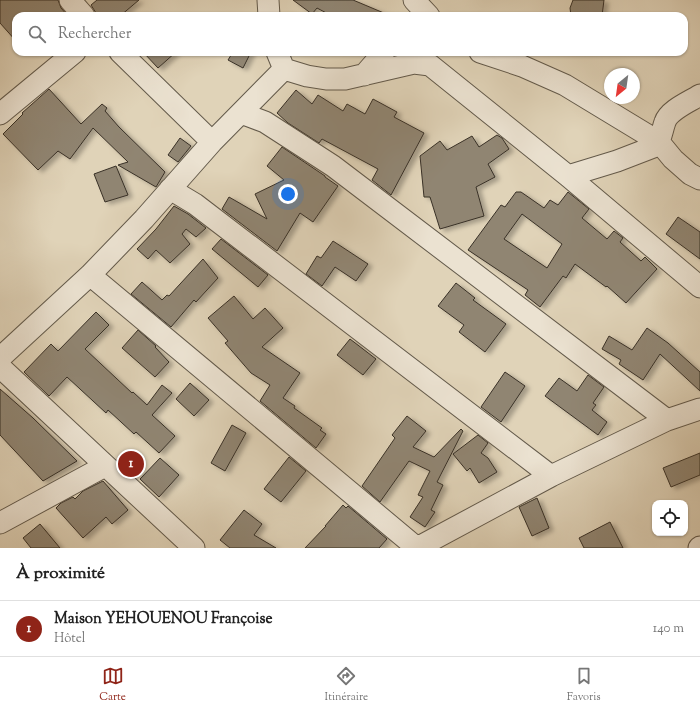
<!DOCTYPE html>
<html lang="fr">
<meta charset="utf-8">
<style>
:root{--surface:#fff;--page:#f2f2f2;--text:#222;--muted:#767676;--line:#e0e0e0;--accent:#8f2418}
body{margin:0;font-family:"Sorts Mill Goudy",serif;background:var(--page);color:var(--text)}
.controls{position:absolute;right:12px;bottom:12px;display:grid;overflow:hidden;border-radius:8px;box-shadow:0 1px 3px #0004}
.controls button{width:36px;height:36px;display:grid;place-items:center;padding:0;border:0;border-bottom:1px solid var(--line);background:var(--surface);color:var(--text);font:20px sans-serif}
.compass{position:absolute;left:604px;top:68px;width:36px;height:36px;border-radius:50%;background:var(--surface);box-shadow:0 1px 3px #0004;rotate:209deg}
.you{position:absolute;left:288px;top:194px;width:14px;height:14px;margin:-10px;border:3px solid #fff;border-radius:50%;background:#1a73e8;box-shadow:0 0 0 6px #1a73e833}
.badge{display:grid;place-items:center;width:26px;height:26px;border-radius:50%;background:var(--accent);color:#fff;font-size:13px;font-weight:700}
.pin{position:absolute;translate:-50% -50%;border:2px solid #fff;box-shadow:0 1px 4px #0006}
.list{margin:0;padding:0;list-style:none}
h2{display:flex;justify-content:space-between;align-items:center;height:52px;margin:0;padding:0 16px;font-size:17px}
h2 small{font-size:13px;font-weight:400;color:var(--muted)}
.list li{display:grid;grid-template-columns:26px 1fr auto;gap:12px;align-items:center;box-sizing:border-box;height:56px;padding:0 16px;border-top:1px solid var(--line)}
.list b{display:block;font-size:15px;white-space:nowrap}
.list p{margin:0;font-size:13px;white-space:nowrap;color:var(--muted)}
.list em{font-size:13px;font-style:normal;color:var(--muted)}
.icon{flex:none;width:22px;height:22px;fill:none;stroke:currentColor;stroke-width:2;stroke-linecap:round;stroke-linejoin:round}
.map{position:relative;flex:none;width:700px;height:548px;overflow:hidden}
.search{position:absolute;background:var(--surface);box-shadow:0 1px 3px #0004;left:12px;right:12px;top:12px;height:44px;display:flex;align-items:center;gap:10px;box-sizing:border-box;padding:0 14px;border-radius:12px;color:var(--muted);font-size:15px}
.sheet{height:108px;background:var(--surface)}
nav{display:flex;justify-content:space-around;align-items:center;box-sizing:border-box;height:56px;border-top:1px solid var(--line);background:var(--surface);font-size:11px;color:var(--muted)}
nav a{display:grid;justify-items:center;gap:2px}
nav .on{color:var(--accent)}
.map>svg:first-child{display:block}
.building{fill:#908572;stroke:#393127;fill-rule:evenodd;filter:url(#shadow)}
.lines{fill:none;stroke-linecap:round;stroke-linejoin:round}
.minor-casing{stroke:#635a4b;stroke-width:23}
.minor{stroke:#ebe2d1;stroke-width:21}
</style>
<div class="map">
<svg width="700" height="548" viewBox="0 0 700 548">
<defs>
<filter id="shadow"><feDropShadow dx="4.5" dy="2.5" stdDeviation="2" flood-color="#0004"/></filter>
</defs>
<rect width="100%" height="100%" fill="#e0d3b8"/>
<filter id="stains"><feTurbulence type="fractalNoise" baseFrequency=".005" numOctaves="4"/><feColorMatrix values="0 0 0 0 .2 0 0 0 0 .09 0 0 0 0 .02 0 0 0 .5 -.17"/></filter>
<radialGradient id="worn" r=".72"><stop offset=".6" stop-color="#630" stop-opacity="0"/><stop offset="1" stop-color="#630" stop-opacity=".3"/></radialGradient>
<!-- building -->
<path class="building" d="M 0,0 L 58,0 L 61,8 L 68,16 L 16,16 L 16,41 L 0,23 Z
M 97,0 L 139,0 L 120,16 L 96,16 L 96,13 L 91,5 Z
M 293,0 L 353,0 L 391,16 L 332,16 L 317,8 L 312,14 Z
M 573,0 L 604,0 L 602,16 L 571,16 L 570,8 Z
M 143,52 L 176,52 L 158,68 Z
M 233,52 L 251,52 L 243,68 L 228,60 Z
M 49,89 L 81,124 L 102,104 L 107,108 L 105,111 L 119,127 L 165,172 L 156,187 L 118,165 L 128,162 L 93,128 L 70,159 L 58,151 L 38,170 L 3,134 L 23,114 L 22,113 Z
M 296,90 L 312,104 L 318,95 L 343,111 L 347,104 L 365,114 L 373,99 L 397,112 L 394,117 L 424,133 L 391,195 L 372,180 L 378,169 L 322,139 L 319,143 L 288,123 L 277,113 Z
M 497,135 L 502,138 L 509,149 L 488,164 L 495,177 L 476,187 L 484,216 L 440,229 L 430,197 L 424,197 L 420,156 L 440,141 L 447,150 L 472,136 L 479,147 Z
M 180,138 L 191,146 L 178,162 L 168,155 Z
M 282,147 L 325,176 L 325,177 L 338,186 L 313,222 L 300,213 L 277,251 L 222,209 L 229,197 L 267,219 L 255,194 L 284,180 L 267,166 Z
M 116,166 L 128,195 L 105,202 L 94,174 Z
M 516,192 L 521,192 L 544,208 L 550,200 L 558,205 L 568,192 L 589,209 L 582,218 L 607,239 L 614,231 L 623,238 L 620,242 L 641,261 L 645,257 L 657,269 L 626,303 L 607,286 L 606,287 L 575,264 L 566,278 L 563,276 L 540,307 L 525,295 L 528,290 L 468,250 L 501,205 L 505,207 ZM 522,214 L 562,244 L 547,268 L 504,239 Z
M 174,206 L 188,214 L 206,228 L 196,237 L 186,229 L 182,234 L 190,244 L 170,263 L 156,250 L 148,259 L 137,249 L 156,229 Z
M 678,217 L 700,232 L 700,259 L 666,234 Z
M 221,239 L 268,275 L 258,287 L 212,249 Z
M 333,241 L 368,264 L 356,281 L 335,267 L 322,286 L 306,274 L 317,256 L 321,258 Z
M 203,259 L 218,278 L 196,302 L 194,300 L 171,327 L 131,294 L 142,282 L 162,300 L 167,295 L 169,296 Z
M 456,283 L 475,298 L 473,300 L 506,324 L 485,352 L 459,332 L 464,325 L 438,306 Z
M 234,296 L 253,319 L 265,308 L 283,328 L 262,347 L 300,373 L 283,398 L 295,406 L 294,408 L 322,428 L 320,430 L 326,434 L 316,448 L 260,401 L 270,385 L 251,373 L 225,343 L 228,341 L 208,318 Z
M 96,312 L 109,325 L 85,349 L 132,393 L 133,392 L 147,405 L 162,385 L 172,393 L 152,415 L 175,436 L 159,453 L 136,432 L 134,434 L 108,410 L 106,413 L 67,377 L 49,396 L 24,372 L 51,344 L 58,351 Z
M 647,328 L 668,343 L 700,372 L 700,391 L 660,354 L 643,380 L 619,364 L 621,360 L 602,349 L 609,336 L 632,350 Z
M 138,330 L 156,346 L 155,347 L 169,362 L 155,377 L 122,348 Z
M 350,339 L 376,359 L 363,375 L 337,355 Z
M 505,372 L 525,386 L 501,422 L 481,407 Z
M 588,375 L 604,387 L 593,403 L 596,405 L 592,410 L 607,422 L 598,435 L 545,396 L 559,378 L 577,391 Z
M 190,383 L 209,400 L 194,416 L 176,399 Z
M 0,389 L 33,418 L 77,461 L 43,481 L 0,435 Z
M 407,416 L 426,431 L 413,447 L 434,457 L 461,429 L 463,431 L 437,482 L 443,485 L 431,510 L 435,512 L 425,527 L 410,517 L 423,497 L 418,495 L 430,471 L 409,461 L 380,502 L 362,486 L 395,438 L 392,435 Z
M 232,425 L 246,433 L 225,471 L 211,463 Z
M 478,435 L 488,443 L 481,453 L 488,458 L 497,472 L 479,483 L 470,468 L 467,471 L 453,454 Z
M 700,453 L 700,475 L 671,487 L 663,468 Z
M 289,457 L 306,471 L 281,502 L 264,489 Z
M 160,458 L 179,475 L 159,497 L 140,479 Z
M 103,481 L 128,510 L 112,524 L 106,517 L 83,538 L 56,508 L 61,503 L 73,497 L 75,499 L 83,491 Z
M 537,498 L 549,528 L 532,536 L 519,507 Z
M 343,505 L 346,508 L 348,506 L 387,539 L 379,548 L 305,548 L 326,526 L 325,526 Z
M 244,510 L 262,524 L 254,535 L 276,548 L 230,548 L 220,540 Z
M 610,522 L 623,548 L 584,548 L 579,538 Z
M 40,524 L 60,548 L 31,548 L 23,538 Z"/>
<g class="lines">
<defs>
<path id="minor" d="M 70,0 L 84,16
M 268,0 L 269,16
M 414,0 L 429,16
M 120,52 L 212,142
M 277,52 L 284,69 L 307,76 L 326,79 L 345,79 L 414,63 L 430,65 L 568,176 L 700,287
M 480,52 L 522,66 L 565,85 L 659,142 L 673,159 L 690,174 L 700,179
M 364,75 L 384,52
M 241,113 L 265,122 L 333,166 L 667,420
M 0,114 L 75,52
M 568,176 L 617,161 L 656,146 C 662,138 662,130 665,122 C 669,110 689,102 700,95
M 170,189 L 195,204 L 551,476
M 90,275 L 417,548
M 0,358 L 90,275 L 144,219 L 212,142 L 284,69
M 0,367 L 194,548
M 0,523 L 105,466
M 417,548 L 551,476 L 667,420 L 700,409
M 699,548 L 700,547"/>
</defs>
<!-- minor casing -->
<use href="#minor" class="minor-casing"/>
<!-- minor -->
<use href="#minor" class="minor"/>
</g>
<rect width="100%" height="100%" filter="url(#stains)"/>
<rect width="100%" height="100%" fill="url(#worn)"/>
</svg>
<div class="controls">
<button><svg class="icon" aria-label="locate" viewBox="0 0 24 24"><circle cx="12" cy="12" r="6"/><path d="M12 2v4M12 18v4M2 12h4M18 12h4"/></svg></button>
</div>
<svg class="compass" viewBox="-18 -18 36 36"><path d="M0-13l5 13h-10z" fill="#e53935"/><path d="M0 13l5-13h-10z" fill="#767676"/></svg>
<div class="you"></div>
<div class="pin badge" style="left:131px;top:464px">1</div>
<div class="search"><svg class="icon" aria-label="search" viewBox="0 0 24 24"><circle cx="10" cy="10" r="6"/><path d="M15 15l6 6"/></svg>Rechercher</div>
</div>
<section class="sheet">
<h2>À proximité<small></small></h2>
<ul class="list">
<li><span class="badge">1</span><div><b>Maison YEHOUENOU Françoise</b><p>Hôtel</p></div><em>140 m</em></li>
</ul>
</section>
<nav>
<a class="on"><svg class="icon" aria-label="map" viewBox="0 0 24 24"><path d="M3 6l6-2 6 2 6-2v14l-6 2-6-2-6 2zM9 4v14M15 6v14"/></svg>Carte</a>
<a><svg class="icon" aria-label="directions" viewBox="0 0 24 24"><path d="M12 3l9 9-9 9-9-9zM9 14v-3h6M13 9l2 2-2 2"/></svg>Itinéraire</a>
<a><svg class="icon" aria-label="saved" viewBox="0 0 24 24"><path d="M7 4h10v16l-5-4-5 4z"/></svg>Favoris</a>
</nav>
